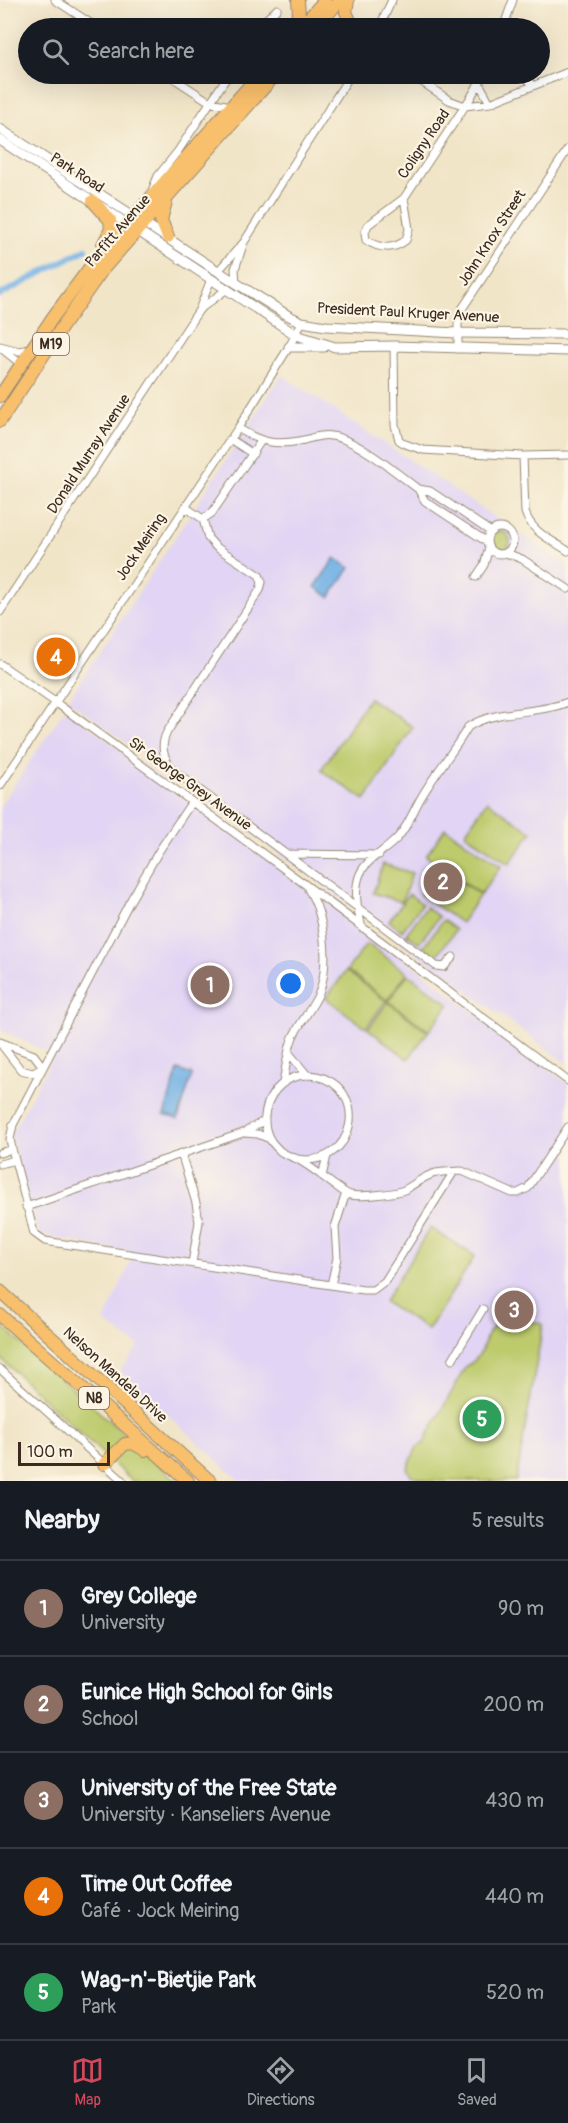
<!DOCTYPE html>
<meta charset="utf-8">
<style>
:root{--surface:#171b24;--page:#20242c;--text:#f1f3f6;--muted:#9ea1a6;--line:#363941;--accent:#d1495b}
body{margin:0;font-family:Pangolin,sans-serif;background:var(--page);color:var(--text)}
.scale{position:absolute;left:18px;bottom:15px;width:92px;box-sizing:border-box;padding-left:6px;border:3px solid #3b2a1e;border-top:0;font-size:16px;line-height:21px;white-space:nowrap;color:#3b2a1e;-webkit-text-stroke:4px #fcf5e5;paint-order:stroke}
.you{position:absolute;left:291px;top:984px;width:21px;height:21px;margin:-15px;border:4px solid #fff;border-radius:50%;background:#1a73e8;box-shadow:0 0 0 9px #1a73e833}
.badge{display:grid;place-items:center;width:39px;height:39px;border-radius:50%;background:var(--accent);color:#fff;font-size:20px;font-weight:700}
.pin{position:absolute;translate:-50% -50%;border:3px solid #fff;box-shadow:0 2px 6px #0006}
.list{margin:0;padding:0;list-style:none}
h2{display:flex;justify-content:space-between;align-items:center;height:78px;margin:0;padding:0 24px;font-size:26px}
h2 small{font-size:20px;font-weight:400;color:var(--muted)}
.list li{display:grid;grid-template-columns:39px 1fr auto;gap:18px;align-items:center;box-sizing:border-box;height:96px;padding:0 24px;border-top:2px solid var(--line)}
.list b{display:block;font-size:22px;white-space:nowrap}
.list p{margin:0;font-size:20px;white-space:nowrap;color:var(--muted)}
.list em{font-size:20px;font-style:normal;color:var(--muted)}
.icon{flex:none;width:33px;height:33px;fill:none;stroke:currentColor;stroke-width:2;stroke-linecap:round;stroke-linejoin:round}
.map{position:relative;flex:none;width:568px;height:1481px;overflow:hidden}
.search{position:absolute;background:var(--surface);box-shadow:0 6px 24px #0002;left:18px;right:18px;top:18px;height:66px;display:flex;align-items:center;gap:15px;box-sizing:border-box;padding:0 21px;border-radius:33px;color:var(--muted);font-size:22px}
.sheet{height:558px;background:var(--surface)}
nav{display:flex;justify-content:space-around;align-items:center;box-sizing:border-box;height:84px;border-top:2px solid var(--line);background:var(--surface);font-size:16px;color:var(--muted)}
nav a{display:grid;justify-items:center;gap:3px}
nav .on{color:var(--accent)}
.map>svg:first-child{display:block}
.built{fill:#e1d4f4}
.green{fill:#bdcb6d;stroke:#7c7a46;stroke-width:1.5}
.water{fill:#71b1e5;stroke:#566e82;stroke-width:1.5}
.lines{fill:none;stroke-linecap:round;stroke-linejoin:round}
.canal{stroke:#71b1e5;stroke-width:6}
.minor-casing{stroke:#968873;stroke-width:9}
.tertiary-casing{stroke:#968873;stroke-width:11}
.trunk-casing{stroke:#968873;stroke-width:14}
.minor{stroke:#fff;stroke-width:7}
.tertiary{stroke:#fff;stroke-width:9}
.trunk{stroke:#f8bf6c;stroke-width:12}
.labels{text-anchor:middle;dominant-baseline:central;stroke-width:4.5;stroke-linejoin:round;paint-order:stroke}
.shield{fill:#fcf5e5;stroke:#75675a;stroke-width:1.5}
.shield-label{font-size:14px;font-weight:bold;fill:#3b2a1e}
.street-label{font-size:15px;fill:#3b2a1e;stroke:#fcf5e5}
</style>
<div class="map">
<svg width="568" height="1481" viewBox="0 0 568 1481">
<rect width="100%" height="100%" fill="#fcf5e5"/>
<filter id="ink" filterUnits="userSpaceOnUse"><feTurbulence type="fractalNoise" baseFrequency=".0167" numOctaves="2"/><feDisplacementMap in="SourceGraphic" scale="12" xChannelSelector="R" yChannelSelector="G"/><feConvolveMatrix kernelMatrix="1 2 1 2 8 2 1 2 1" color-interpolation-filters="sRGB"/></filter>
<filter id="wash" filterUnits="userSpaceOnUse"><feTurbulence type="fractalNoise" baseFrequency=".008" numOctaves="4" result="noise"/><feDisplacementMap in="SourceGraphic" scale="24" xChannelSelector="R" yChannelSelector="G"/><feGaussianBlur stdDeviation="1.35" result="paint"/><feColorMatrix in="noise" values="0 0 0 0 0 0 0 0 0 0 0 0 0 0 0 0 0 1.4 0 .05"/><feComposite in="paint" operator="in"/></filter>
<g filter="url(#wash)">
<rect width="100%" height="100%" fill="#f1e5c8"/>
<!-- built -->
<path class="built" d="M 282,375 L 568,566 L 568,1064 L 68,700 Z
M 65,709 L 305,882 L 568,1084 L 568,1481 L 240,1481 L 120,1371 L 139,1346 L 104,1322 L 134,1254 L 38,1234 L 11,1134 L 54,1055 L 0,1030 L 0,806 Z"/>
<!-- green -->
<path class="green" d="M490 541a10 10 0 1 1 20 0a10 10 0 1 1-20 0Z
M 369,698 L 413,727 L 365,800 L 321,770 Z
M 487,801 L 532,832 L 509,864 L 465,833 Z
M 445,828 L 501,866 L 481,894 L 426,856 Z
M 383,864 L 412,873 L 402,902 L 373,893 Z
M 439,867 L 480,895 L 461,923 L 420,894 Z
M 409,894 L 422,904 L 402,931 L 389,921 Z
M 426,907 L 439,917 L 419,943 L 406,934 Z
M 443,920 L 456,930 L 436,956 L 423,947 Z
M 367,943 L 407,973 L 387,1000 L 347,970 Z
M 346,971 L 386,1001 L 366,1028 L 326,998 Z
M 408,974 L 449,1004 L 429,1031 L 388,1001 Z
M 388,1002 L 428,1032 L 408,1059 L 368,1029 Z
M 430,1228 L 475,1256 L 428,1330 L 384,1302 Z
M 511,1319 L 541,1323 L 543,1325 L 516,1481 L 429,1481 L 411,1475 L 407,1469 L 417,1447 L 423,1444 L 466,1366 C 491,1355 477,1325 511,1319 Z
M 0,1324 L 177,1481 L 132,1481 L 0,1358 Z"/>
<!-- water -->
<path class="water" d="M 335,558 L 350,568 L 330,597 L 315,587 Z
M 178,1070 L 192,1075 L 178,1119 L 164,1115 Z"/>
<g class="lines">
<!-- canal -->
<path class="canal" d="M 0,295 L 86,249"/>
</g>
</g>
<g filter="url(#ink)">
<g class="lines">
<defs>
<path id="minor" d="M 55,0 L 98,28
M 324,19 L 340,28
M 258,28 L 264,21 L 277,9
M 379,28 L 392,0
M 503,28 L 513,0
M 167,74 L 210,102 L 231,106
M 410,74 L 449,100 L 465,106 L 490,103 L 568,72
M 525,74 L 532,85
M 479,83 L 490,103
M 151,193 L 158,176 L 178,151 L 229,74
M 404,198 L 409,229 L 406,240 C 394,250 379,249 366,240 L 365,232 L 368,225 L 404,198 L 471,97 L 484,74
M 219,270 L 244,242 L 351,74
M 236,283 L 235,269 L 243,245
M 199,310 L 227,289
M 0,346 L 19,351 L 31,349
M 394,346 L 395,425 L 399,440 L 405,444 L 423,450 L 523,456 L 568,455
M 2,349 L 21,364
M 458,349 L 458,324 L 462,309 L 568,149
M 238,428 C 261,443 277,446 304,440 C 313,438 322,434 331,436 C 355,438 398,474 418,489 L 430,491 L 491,532
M 230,439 L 253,454
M 523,456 L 525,512 C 531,532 552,540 568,551
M 418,489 L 425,501 L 487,542
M 185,507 L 203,519 L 208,538 L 216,547 L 259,575 L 262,582 L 260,590 L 167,732 C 159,747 164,762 177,773 L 436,966 L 444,967 L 453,957
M 203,519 L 212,513 L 261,441
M487 541a13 13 0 1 1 26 0a13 13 0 1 1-26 0Z
M 506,553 L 522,559 L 568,589
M 476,577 L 484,565 L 489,548
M 0,612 L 199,310 L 211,279
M 0,664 L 55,702 L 306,885 L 568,1081
M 0,786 L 238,428 L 289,347 L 302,322
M 191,803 L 159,851 L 129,903 L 13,1125 L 10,1139 L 12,1149 L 34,1233 L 45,1241 L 363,1290 L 373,1290 L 385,1281 L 453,1173
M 286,854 L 379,855
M 362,928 C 358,911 353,891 360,874 C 367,858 388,850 399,836 C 409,824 414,809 422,796 C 436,772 454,751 468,727 C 497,708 537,715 568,702
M 0,1042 L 34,1055 L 43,1067
M 0,1043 L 21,1070 L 33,1073 L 41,1069
M 289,1053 L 307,1075
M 283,1083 C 286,1068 287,1051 293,1037 C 300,1022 312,1009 319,993 C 330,964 325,915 308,889
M 244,1133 L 258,1134 L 270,1139
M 0,1153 L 12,1149
M 181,1153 L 196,1203 L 199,1222 L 192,1263
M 297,1159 C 356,1169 371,1088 316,1076 C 280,1068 252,1110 271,1141 C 274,1145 277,1148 280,1151 C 285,1155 291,1156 297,1159 C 310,1166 322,1176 334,1185 C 339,1188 344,1193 350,1195 C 359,1197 395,1194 404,1190 C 414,1185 425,1175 436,1173 C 440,1172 457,1171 462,1171 L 512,1193 L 518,1193 L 528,1188 L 568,1127
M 0,1164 L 15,1160
M 322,1176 L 327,1156
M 26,1207 L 243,1133 L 265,1120
M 331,1285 L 337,1258 L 335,1227 L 346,1193
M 452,1360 L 483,1309
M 0,1369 L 123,1481"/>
<path id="tertiary" d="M 0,129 L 236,283 L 289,316 L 302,322 L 326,326 L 457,333 L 568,334
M 0,140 L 296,335 L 335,347 L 394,346 L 568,351
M 289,347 L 324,347"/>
<path id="trunk" d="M 348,0 L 346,12 L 352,25
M 290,28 L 299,14 L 298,1
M 300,28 L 325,0
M 316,28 L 340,0
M 93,201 L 110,220 L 111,229 L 103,245
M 166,202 L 161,220 L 168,237
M 0,396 L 53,317 L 94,262 L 260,74
M 0,421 L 64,324 L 103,269 L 276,74
M 0,1291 L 210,1481
M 0,1315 L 188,1481
M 104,1464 L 125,1444 L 133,1443 L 145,1450"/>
</defs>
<!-- minor casing -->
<use href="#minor" class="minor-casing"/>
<!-- tertiary casing -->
<use href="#tertiary" class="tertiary-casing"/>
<!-- trunk casing -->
<use href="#trunk" class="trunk-casing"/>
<!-- minor -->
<use href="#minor" class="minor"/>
<!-- tertiary -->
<use href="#tertiary" class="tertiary"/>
<!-- trunk -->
<use href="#trunk" class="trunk"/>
</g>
</g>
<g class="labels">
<!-- shield labels -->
<g class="shield">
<rect x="33" y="333" width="36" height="22" rx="4.5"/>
<rect x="79" y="1387" width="30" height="22" rx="4.5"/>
</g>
<g class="shield-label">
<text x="51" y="344">M19</text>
<text x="94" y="1398">N8</text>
</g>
<!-- street labels -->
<g class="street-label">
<text transform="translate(424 144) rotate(-56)">Coligny Road</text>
<text transform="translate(77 173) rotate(33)">Park Road</text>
<text transform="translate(118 231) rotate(-49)">Parfitt Avenue</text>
<text transform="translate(492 238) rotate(-57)">John Knox Street</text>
<text transform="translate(408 313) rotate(3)">President Paul Kruger Avenue</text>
<text transform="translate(89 454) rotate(-57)">Donald Murray Avenue</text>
<text transform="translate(141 547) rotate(-56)">Jock Meiring</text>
<text transform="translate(190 784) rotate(36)">Sir George Grey Avenue</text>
<text transform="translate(115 1375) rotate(42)">Nelson Mandela Drive</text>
</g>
</g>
</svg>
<div class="scale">100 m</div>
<div class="you"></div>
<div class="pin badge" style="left:210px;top:985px;background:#8d6e63">1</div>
<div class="pin badge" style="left:443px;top:882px;background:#8d6e63">2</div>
<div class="pin badge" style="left:514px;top:1310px;background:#8d6e63">3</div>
<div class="pin badge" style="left:56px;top:657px;background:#e8710a">4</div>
<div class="pin badge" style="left:482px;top:1419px;background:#2e9e5b">5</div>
<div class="search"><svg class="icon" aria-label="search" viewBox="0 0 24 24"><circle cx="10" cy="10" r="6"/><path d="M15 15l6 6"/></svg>Search here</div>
</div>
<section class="sheet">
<h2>Nearby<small>5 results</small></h2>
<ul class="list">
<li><span class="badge" style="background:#8d6e63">1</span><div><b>Grey College</b><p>University</p></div><em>90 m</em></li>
<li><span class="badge" style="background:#8d6e63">2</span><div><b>Eunice High School for Girls</b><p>School</p></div><em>200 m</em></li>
<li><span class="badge" style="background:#8d6e63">3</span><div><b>University of the Free State</b><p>University · Kanseliers Avenue</p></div><em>430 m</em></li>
<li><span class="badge" style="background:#e8710a">4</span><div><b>Time Out Coffee</b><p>Café · Jock Meiring</p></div><em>440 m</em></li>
<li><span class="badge" style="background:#2e9e5b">5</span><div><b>Wag-n'-Bietjie Park</b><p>Park</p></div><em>520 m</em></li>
</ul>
</section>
<nav>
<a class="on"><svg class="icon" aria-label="map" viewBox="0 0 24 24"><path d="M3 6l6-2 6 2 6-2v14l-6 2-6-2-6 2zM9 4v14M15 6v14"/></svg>Map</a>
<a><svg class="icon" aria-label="directions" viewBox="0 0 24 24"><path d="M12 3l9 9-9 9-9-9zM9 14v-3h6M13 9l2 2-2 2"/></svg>Directions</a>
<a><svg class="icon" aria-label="saved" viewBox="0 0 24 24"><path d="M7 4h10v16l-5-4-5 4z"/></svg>Saved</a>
</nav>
